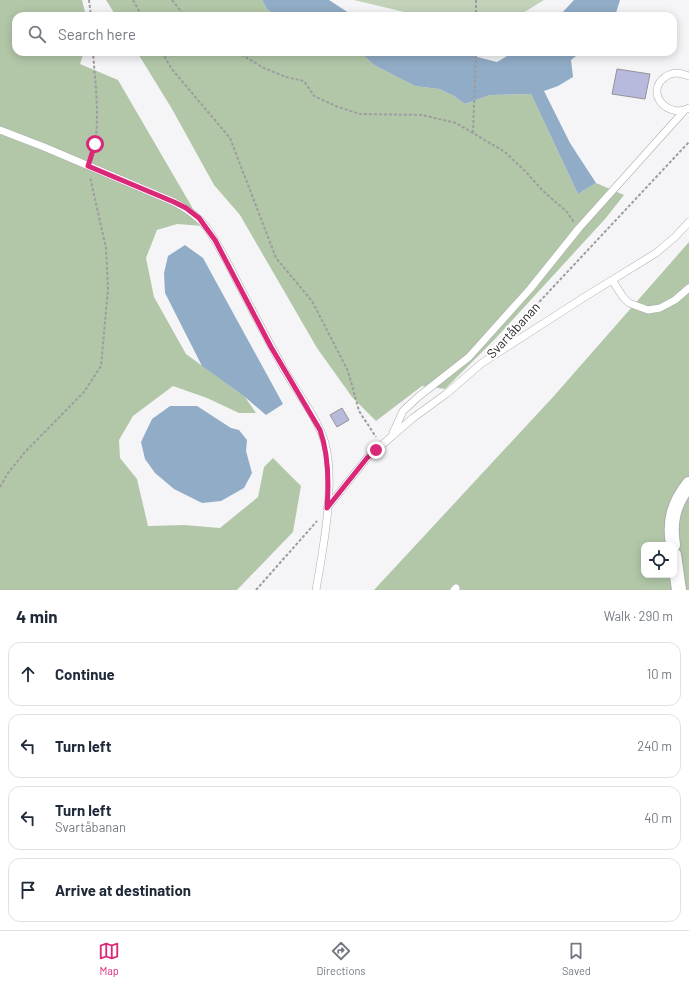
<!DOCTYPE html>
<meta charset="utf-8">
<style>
:root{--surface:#fff;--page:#f2f2f3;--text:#1f2937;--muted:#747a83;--line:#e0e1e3;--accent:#db2777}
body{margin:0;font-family:Barlow,sans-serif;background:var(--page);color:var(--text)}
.controls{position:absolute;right:12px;bottom:12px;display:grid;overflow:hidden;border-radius:8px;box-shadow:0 2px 10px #0003}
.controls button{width:36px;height:36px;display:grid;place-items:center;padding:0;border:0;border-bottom:1px solid var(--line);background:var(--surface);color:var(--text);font:20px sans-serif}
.stop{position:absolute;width:12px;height:12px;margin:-9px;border:3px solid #db2777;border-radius:50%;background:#fff}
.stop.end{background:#db2777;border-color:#fff;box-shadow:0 1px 4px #0008}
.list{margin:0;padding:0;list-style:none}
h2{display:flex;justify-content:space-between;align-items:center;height:52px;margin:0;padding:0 16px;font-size:17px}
h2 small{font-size:13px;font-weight:400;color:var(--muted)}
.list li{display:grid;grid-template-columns:26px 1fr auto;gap:12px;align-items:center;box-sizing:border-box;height:64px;margin:0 8px 8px;padding:0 8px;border:1px solid var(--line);border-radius:12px}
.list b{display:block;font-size:15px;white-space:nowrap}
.list p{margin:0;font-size:13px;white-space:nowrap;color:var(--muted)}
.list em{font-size:13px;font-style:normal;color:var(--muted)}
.icon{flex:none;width:22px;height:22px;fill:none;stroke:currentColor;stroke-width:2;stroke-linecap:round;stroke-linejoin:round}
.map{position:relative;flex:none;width:689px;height:590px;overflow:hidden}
.search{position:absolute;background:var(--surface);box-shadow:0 2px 10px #0003;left:12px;right:12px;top:12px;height:44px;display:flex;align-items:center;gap:10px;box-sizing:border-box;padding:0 14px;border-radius:12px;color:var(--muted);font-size:15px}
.sheet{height:340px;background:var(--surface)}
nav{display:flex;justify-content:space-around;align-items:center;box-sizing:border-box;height:56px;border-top:1px solid var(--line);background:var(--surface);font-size:11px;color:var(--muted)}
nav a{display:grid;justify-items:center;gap:2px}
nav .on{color:var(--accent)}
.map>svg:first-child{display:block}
.green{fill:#c2d3ba}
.forest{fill:#b2c7a8;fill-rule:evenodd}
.water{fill:#91acc6}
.building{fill:#b7badc;stroke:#939396}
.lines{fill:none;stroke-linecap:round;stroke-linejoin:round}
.lane-casing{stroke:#adadb1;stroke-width:8}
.street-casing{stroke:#adadb1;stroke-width:16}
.path{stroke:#9d9d9f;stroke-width:2;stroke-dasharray:3 2;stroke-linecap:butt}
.lane{stroke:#fff;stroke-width:7}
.street{stroke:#fff;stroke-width:14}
.route{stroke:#db2777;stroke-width:5}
.labels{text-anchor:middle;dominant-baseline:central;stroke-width:4;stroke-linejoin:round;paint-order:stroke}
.street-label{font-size:13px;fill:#282829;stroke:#fff}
</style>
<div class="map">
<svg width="689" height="590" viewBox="0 0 689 590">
<rect width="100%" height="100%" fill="#f5f5f8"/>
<!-- green -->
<path class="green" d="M 354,0 L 544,0 L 518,16 L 421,16 Z"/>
<!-- forest -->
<path class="forest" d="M 0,0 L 82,0 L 86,16 L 16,16 L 16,52 L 84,52 L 80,64 L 118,80 L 203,226 L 177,224 L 157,230 L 146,258 L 154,297 L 186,354 L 245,397 L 256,413 L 239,413 L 207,398 L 173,386 L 133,416 L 119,440 L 120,458 L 137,479 L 148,526 L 184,525 L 220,528 L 258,497 L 264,467 L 273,458 L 301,486 L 293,532 L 237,590 L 0,590 Z
M 106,0 L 262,0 L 267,9 L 276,16 L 116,16 Z
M 137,52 L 360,52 L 374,65 L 415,86 L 439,89 L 454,96 L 465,104 L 490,95 L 531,94 L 578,194 L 596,183 L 624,195 L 605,219 L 495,339 L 445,389 L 422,386 L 376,421 L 352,397 L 317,348 L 240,215 L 214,185 L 172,109 Z
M 689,242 L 689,590 L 374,590 L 553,397 ZM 644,545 L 674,545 L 674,575 L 644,575 Z"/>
<!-- water -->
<path class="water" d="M 262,0 L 329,0 L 349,13 L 358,16 L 276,16 L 267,9 Z
M 574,0 L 620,0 L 615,16 L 559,16 Z
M 360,52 L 458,52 L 497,62 L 514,52 L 581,52 L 571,60 L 573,77 L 558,86 L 544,91 L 570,143 L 596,183 L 578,194 L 531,94 L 490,95 L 465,104 L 454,96 L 439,89 L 415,86 L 374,65 Z
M 185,245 L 203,258 L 283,404 L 266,415 L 245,397 L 202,366 L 165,293 L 164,273 L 168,256 Z
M 170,406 L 197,406 L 231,428 L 239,430 L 247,440 L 246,451 L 252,473 L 244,488 L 221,501 L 202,503 L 174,489 L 155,473 L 145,459 L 141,442 L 152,419 Z"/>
<!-- building -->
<path class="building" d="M 617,69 L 650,74 L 645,99 L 612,94 Z
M 342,408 L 349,420 L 337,427 L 330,415 Z"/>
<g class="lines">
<defs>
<path id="lane" d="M 689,76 C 685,75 680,73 677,73 C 673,73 668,75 665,77 C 644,93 668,119 689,108
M 0,130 L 44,147 L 174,202 C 187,209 198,216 207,228 C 219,245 229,265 238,283 C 252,310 266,337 281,364 C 293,387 318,418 325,443 C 336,483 323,549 316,590
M 612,280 L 623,297 L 629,303 L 648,310 L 660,308 L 675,300 L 689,288
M 393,433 L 403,411 L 418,397 L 469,357 L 530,289 L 579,228 L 684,111
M 327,508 L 367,458 L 376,450 L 413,418 L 446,394 L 482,363 L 583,298 L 656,253 L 675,237 L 689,222
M 454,590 L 456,588"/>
<path id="street" d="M 673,545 C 669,521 674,503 689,484
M 674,555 L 679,590"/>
</defs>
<!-- lane casing -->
<use href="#lane" class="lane-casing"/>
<!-- street casing -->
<use href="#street" class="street-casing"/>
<!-- path -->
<path class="path" d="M 89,0 L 91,16
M 133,0 L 142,16
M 172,0 L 185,16
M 476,0 L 476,16
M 162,52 L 171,68 L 230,138 L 276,258 L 312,301 L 348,371 L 359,411 L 376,437
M 237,52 L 264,68 L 286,77 L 304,81 L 314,96 L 338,107 L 360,114 L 422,115 L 456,123 L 505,152 L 526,172 L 543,191 L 566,211 L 574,222
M 473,133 L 476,52
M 91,158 C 102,129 95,83 93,52
M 512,331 L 689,142
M 0,487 L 8,473 L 25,452 L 84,392 L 101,366 L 108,289 L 106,248 L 90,177
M 256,590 L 317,521"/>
<!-- lane -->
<use href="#lane" class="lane"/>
<!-- street -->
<use href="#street" class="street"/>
</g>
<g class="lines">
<!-- route -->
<path class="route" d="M 95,144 L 88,166 L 174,202 L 186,208 L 199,218 L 215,240 L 271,347 L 320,430 C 329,455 329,482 327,508 L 367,458 L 376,450"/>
</g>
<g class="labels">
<!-- street labels -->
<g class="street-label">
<text transform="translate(513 330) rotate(-47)">Svartåbanan</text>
</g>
</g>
</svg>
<div class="controls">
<button><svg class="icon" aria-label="locate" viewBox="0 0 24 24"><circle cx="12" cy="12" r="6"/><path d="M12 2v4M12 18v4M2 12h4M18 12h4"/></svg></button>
</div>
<div class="stop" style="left:95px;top:144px"></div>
<div class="stop end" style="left:376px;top:450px"></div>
<div class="search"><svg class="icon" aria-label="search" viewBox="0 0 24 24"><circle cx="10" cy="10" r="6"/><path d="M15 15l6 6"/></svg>Search here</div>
</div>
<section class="sheet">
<h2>4 min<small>Walk · 290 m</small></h2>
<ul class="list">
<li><svg class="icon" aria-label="ahead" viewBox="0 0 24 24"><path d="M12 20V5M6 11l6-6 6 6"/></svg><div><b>Continue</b></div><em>10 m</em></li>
<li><svg class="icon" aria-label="left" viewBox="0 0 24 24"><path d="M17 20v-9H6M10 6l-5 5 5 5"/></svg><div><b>Turn left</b></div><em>240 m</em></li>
<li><svg class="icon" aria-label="left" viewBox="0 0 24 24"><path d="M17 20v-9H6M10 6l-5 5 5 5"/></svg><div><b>Turn left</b><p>Svartåbanan</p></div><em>40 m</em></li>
<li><svg class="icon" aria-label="arrive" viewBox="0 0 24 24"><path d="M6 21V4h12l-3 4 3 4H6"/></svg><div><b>Arrive at destination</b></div></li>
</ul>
</section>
<nav>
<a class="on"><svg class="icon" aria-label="map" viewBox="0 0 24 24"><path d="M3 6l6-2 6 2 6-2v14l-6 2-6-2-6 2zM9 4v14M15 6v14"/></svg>Map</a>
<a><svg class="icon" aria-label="directions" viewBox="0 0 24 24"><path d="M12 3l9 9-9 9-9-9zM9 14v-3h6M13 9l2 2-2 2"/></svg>Directions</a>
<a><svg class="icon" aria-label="saved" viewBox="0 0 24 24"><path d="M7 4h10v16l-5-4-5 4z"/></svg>Saved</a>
</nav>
